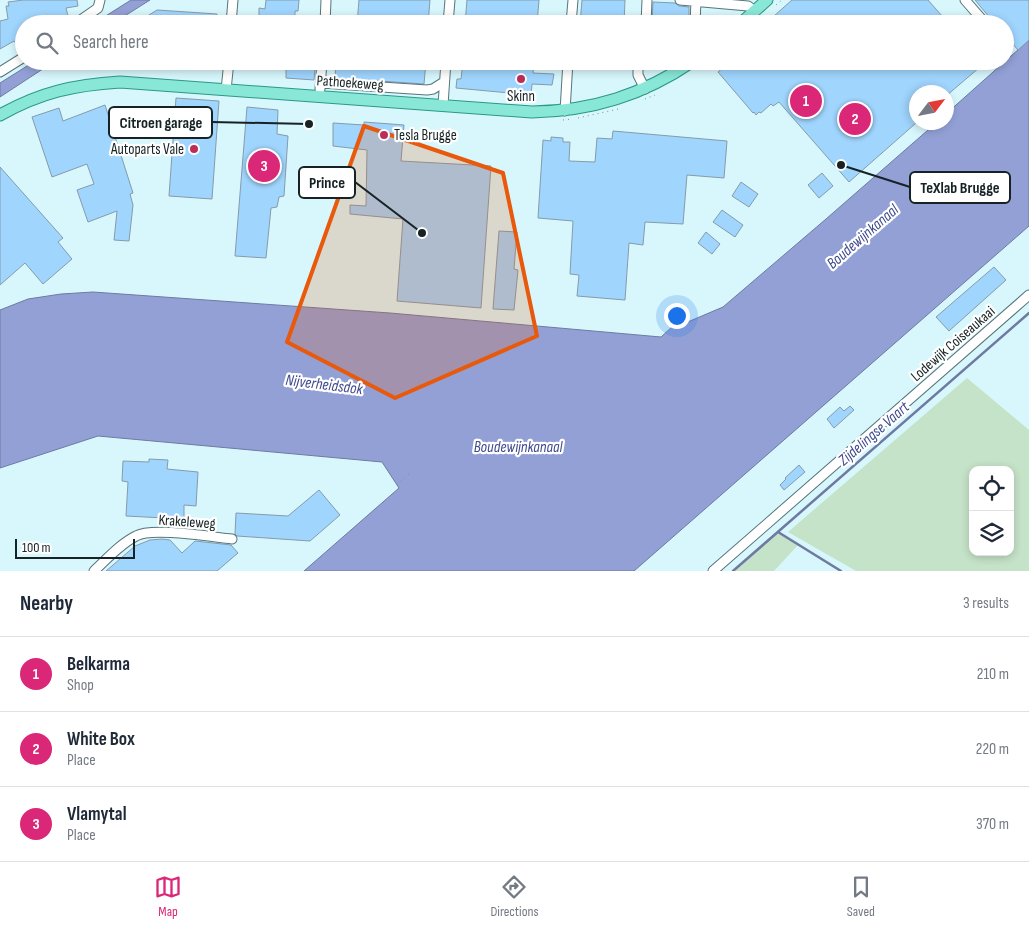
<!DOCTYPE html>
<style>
:root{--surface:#fff;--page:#f6f6f7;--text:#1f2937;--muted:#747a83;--line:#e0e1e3;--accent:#db2777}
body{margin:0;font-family:"Sofia Sans Condensed",sans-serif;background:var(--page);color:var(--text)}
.controls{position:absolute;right:15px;bottom:15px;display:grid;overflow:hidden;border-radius:10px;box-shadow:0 2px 8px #0003}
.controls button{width:45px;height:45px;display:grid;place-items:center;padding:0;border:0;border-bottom:1px solid var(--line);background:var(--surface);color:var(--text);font:25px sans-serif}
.compass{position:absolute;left:909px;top:85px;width:45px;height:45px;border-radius:50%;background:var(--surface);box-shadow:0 2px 8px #0003;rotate:58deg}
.scale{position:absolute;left:15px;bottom:12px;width:120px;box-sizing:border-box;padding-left:5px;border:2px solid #162224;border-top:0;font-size:14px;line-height:18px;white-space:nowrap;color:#162224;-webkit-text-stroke:4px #fff;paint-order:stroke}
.you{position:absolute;left:676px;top:315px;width:18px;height:18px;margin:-12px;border:4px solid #fff;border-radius:50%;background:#1a73e8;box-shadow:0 0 0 8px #1a73e833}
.badge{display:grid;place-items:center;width:32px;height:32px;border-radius:50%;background:var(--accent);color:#fff;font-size:16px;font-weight:700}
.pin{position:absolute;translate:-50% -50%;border:2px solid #fff;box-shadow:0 1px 5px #0006}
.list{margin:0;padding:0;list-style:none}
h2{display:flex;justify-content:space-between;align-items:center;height:65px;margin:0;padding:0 20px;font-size:21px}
h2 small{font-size:16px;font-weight:400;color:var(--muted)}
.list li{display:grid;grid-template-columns:32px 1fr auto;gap:15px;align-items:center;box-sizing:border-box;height:75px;padding:0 20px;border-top:1px solid var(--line)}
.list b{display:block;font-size:19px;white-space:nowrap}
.list p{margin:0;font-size:16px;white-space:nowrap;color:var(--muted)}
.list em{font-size:16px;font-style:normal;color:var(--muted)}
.icon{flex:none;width:28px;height:28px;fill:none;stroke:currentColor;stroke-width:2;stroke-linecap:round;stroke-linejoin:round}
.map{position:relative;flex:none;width:1029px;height:571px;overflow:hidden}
.search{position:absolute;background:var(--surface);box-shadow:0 2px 8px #0003;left:15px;right:15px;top:15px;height:55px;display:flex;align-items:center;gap:12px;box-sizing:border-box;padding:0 18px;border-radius:28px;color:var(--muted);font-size:19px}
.sheet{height:290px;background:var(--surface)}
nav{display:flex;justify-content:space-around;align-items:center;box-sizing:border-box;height:70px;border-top:1px solid var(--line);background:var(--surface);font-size:14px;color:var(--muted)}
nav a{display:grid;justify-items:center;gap:2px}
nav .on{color:var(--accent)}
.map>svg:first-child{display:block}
.green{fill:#c5e3c8;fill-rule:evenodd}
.water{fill:#93a0d6;stroke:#6e7aa1}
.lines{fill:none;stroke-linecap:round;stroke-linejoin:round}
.stream{stroke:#6e7aa1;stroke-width:2.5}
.building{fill:#a0d5fe;stroke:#859bab}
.minor-casing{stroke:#57757a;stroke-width:11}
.major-casing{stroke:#2c9887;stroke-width:13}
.path{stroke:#799094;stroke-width:1;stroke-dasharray:1 4;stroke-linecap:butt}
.minor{stroke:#fff;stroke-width:9}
.major{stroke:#88e7d7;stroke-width:11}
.marked{fill:#e8590c;fill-opacity:0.2;stroke:#e8590c;stroke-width:4;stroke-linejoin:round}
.poi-dot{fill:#bc2d59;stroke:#fff;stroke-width:2}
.labels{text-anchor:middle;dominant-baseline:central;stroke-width:4.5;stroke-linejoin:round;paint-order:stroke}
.street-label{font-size:15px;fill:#162224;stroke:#fff}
.poi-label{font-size:15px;fill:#162224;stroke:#fff}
.water-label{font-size:16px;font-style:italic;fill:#3f4b8d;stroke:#fff}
.leader{fill:none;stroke:#162224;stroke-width:2}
.callout-dot{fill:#162224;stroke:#fff;stroke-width:2}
.callout{fill:#fff;stroke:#162224;stroke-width:2}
.callout-label{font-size:16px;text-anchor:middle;font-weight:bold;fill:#162224}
</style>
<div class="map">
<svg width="1029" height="571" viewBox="0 0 1029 571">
<rect width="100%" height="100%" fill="#d7f7fd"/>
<!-- green -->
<path class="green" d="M 967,378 L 1029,430 L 1029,571 L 856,571 L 788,532 ZM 973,470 L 1010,470 L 1010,552 L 973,552 Z
M 778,532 L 798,545 L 774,571 L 733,571 Z"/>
<!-- water -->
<path class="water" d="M 131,0 L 150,0 L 112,24 L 93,24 Z
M 1029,40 L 1029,226 L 634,571 L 304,571 L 399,488 L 382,462 L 98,436 L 0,468 L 0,310 L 28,299 L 61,294 L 93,292 L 390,313 L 661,337 L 673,326 L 683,324 L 723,307 L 826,219 L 936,123 L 946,122 L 947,113 Z
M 35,61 L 55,61 L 0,97 L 0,83 Z"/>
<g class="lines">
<!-- stream -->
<path class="stream" d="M 778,532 L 841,571
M 733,571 L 1029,313"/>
</g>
<!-- building -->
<path class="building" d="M 23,0 L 77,0 L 78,6 L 66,8 L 68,16 L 64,19 L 62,16 L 51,24 L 24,24 L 24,41 L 17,45 L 14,41 L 0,49 L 0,21 L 8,19 L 6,6 L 9,6 L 8,2 Z
M 266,0 L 299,0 L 298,11 L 295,11 L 295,17 L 290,17 L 290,24 L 259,24 L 259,8 L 265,9 Z
M 359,0 L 430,0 L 428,24 L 357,24 Z
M 467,0 L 539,0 L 537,24 L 465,24 Z
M 582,0 L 625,0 L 624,24 L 580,24 Z
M 792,0 L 928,0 L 949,24 L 765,24 Z
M 975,0 L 1029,0 L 1029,40 L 1018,50 L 1005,35 L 1005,24 L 995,24 Z
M 653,2 L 675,3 L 679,6 L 689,7 L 689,24 L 652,24 Z
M 157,10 L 217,14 L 217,24 L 135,24 Z
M 248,61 L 300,61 L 300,67 L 315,68 L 314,80 L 286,78 L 286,69 L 248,66 Z
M 336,61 L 426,61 L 424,84 L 335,78 Z
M 463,61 L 534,61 L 533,73 L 554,74 L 552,85 L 532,84 L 531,95 L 456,88 L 457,79 L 461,79 Z
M 731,61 L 987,61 L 946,96 L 946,92 L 916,92 L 916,123 L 849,182 L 779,102 L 773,106 L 771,104 L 761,113 L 759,112 L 756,115 L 754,112 L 753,113 L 718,72 Z
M 176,98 L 219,101 L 212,199 L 169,196 Z
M 105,105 L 133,193 L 130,194 L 133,205 L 129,241 L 114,240 L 117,211 L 88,222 L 77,190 L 94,184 L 87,164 L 52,177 L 32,117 L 59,108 L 63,121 Z
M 247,107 L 278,110 L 277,134 L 288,136 L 284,196 L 279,197 L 277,207 L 271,208 L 266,258 L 235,256 Z
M 364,122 L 404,125 L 401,161 L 491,166 L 481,308 L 397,301 L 403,219 L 350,214 L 350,205 L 366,206 L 367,150 L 333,146 L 333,123 L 364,125 Z
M 613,131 L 727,141 L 724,178 L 687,175 L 683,224 L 645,222 L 643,245 L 629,243 L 625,300 L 577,296 L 579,275 L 570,274 L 573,221 L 538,218 L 543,140 L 551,141 L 551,137 L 563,138 L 563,142 L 570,142 L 569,161 L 595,162 L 597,138 L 612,139 Z
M 0,167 L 63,238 L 58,242 L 72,259 L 43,284 L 25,263 L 0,285 Z
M 822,173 L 833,186 L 819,198 L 808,185 Z
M 741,182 L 758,194 L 749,207 L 732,196 Z
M 722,210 L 743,225 L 735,237 L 713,222 Z
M 499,231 L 517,232 L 514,269 L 518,270 L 514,310 L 493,309 Z
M 706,232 L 720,244 L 712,254 L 698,243 Z
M 994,267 L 1006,280 L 949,331 L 936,317 Z
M 850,406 L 854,410 L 834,428 L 827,419 L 840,407 L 844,411 Z
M 149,459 L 168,460 L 167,469 L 198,472 L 196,506 L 184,505 L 184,519 L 126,516 L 128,482 L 122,481 L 123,461 L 149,462 Z
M 799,465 L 805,472 L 784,490 L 780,485 L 786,479 L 785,478 Z
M 319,490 L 340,515 L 310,541 L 237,536 L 235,534 L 236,513 L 288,516 Z
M 162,539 L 170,540 L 182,553 L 195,541 L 231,545 L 238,553 L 217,571 L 106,571 L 135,546 L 150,540 Z"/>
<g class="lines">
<defs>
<path id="minor" d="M 680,0 L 748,6 L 755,11
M 965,0 L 985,23
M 75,24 L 98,8 L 100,0
M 231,24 L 233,0
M 325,24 L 326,0
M 448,24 L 450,0
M 571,24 L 573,0
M 646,24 L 647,0
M 695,24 L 696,0
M 638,61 L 638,75 L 645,89
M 0,72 L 24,57
M 321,83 L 427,90 L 433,89 L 444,82
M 320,89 L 322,61
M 226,90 L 229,61
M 443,105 L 446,61
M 565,111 L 568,61
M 94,571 C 107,559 120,544 136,536 C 152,527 211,537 232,539
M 713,571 L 1029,295"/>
<path id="major" d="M 740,24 L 767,0
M 0,115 C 41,92 74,85 120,82 L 532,112 C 592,111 643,95 693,61"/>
</defs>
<!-- minor casing -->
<use href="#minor" class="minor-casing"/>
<!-- major casing -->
<use href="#major" class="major-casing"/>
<!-- path -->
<path class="path" d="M 776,5 L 782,0
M 700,68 L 709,61
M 645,99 L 655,95
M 578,118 L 618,109
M 563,120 L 572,119
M 397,485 L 411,472"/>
<!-- minor -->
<use href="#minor" class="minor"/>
<!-- major -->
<use href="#major" class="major"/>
</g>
<!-- marked area -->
<path class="marked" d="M 364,126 L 503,173 L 537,336 L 395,398 L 287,342 Z"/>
<!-- markers -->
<g class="poi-dot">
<circle cx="521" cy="79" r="5"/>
<circle cx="384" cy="135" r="5"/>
<circle cx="194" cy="149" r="5"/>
</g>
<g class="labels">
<!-- street labels -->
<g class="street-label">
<text transform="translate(350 83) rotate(4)">Pathoekeweg</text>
<text transform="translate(953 344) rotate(-41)">Lodewijk Coiseaukaai</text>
<text transform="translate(187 522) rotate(4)">Krakeleweg</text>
</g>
<!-- poi labels -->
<g class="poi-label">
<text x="521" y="96">Skinn</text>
<text x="394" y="135" text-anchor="start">Tesla Brugge</text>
<text x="184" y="149" text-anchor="end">Autoparts Vale</text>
</g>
<!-- water labels -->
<g class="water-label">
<text transform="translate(863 237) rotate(-41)">Boudewijnkanaal</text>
<text transform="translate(324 385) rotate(7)">Nijverheidsdok</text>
<text transform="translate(874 434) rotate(-41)">Zijdelingse Vaart</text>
<text x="518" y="447">Boudewijnkanaal</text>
</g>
</g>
<!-- callouts -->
<path class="leader" d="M309 124L212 122M422 233L355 182M841 165L910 187"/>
<g class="callout-dot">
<circle cx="309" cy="124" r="5"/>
<circle cx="422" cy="233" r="5"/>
<circle cx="841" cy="165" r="5"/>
</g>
<g class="callout">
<rect x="109" y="107" width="103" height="31" rx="5"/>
<rect x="299" y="167" width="56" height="31" rx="5"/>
<rect x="910" y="172" width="100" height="31" rx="5"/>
</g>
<g class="callout-label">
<text x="161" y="128">Citroen garage</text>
<text x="327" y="188">Prince</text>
<text x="960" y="193">TeXlab Brugge</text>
</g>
</svg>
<div class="controls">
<button><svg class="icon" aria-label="locate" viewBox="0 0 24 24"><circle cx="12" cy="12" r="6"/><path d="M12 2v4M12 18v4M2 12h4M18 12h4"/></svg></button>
<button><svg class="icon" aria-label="layers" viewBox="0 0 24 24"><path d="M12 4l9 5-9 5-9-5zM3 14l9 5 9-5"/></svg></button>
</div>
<svg class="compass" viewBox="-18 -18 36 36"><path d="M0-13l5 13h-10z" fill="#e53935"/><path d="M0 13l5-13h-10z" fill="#747a83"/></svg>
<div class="scale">100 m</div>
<div class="you"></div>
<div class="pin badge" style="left:806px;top:101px">1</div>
<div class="pin badge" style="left:855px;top:119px">2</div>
<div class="pin badge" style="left:264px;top:166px">3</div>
<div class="search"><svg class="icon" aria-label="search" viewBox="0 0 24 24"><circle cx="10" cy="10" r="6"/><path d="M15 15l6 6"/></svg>Search here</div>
</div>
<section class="sheet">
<h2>Nearby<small>3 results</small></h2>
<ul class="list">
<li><span class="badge">1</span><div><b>Belkarma</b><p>Shop</p></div><em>210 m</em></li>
<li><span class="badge">2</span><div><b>White Box</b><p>Place</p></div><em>220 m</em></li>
<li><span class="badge">3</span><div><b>Vlamytal</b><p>Place</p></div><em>370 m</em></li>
</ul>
</section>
<nav>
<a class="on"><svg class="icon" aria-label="map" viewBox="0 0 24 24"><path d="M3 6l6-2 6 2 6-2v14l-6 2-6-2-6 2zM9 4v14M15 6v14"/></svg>Map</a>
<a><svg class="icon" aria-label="directions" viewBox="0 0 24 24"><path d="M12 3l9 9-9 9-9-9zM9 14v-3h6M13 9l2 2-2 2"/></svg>Directions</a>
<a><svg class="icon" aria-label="saved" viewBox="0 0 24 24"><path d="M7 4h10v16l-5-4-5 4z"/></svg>Saved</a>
</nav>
